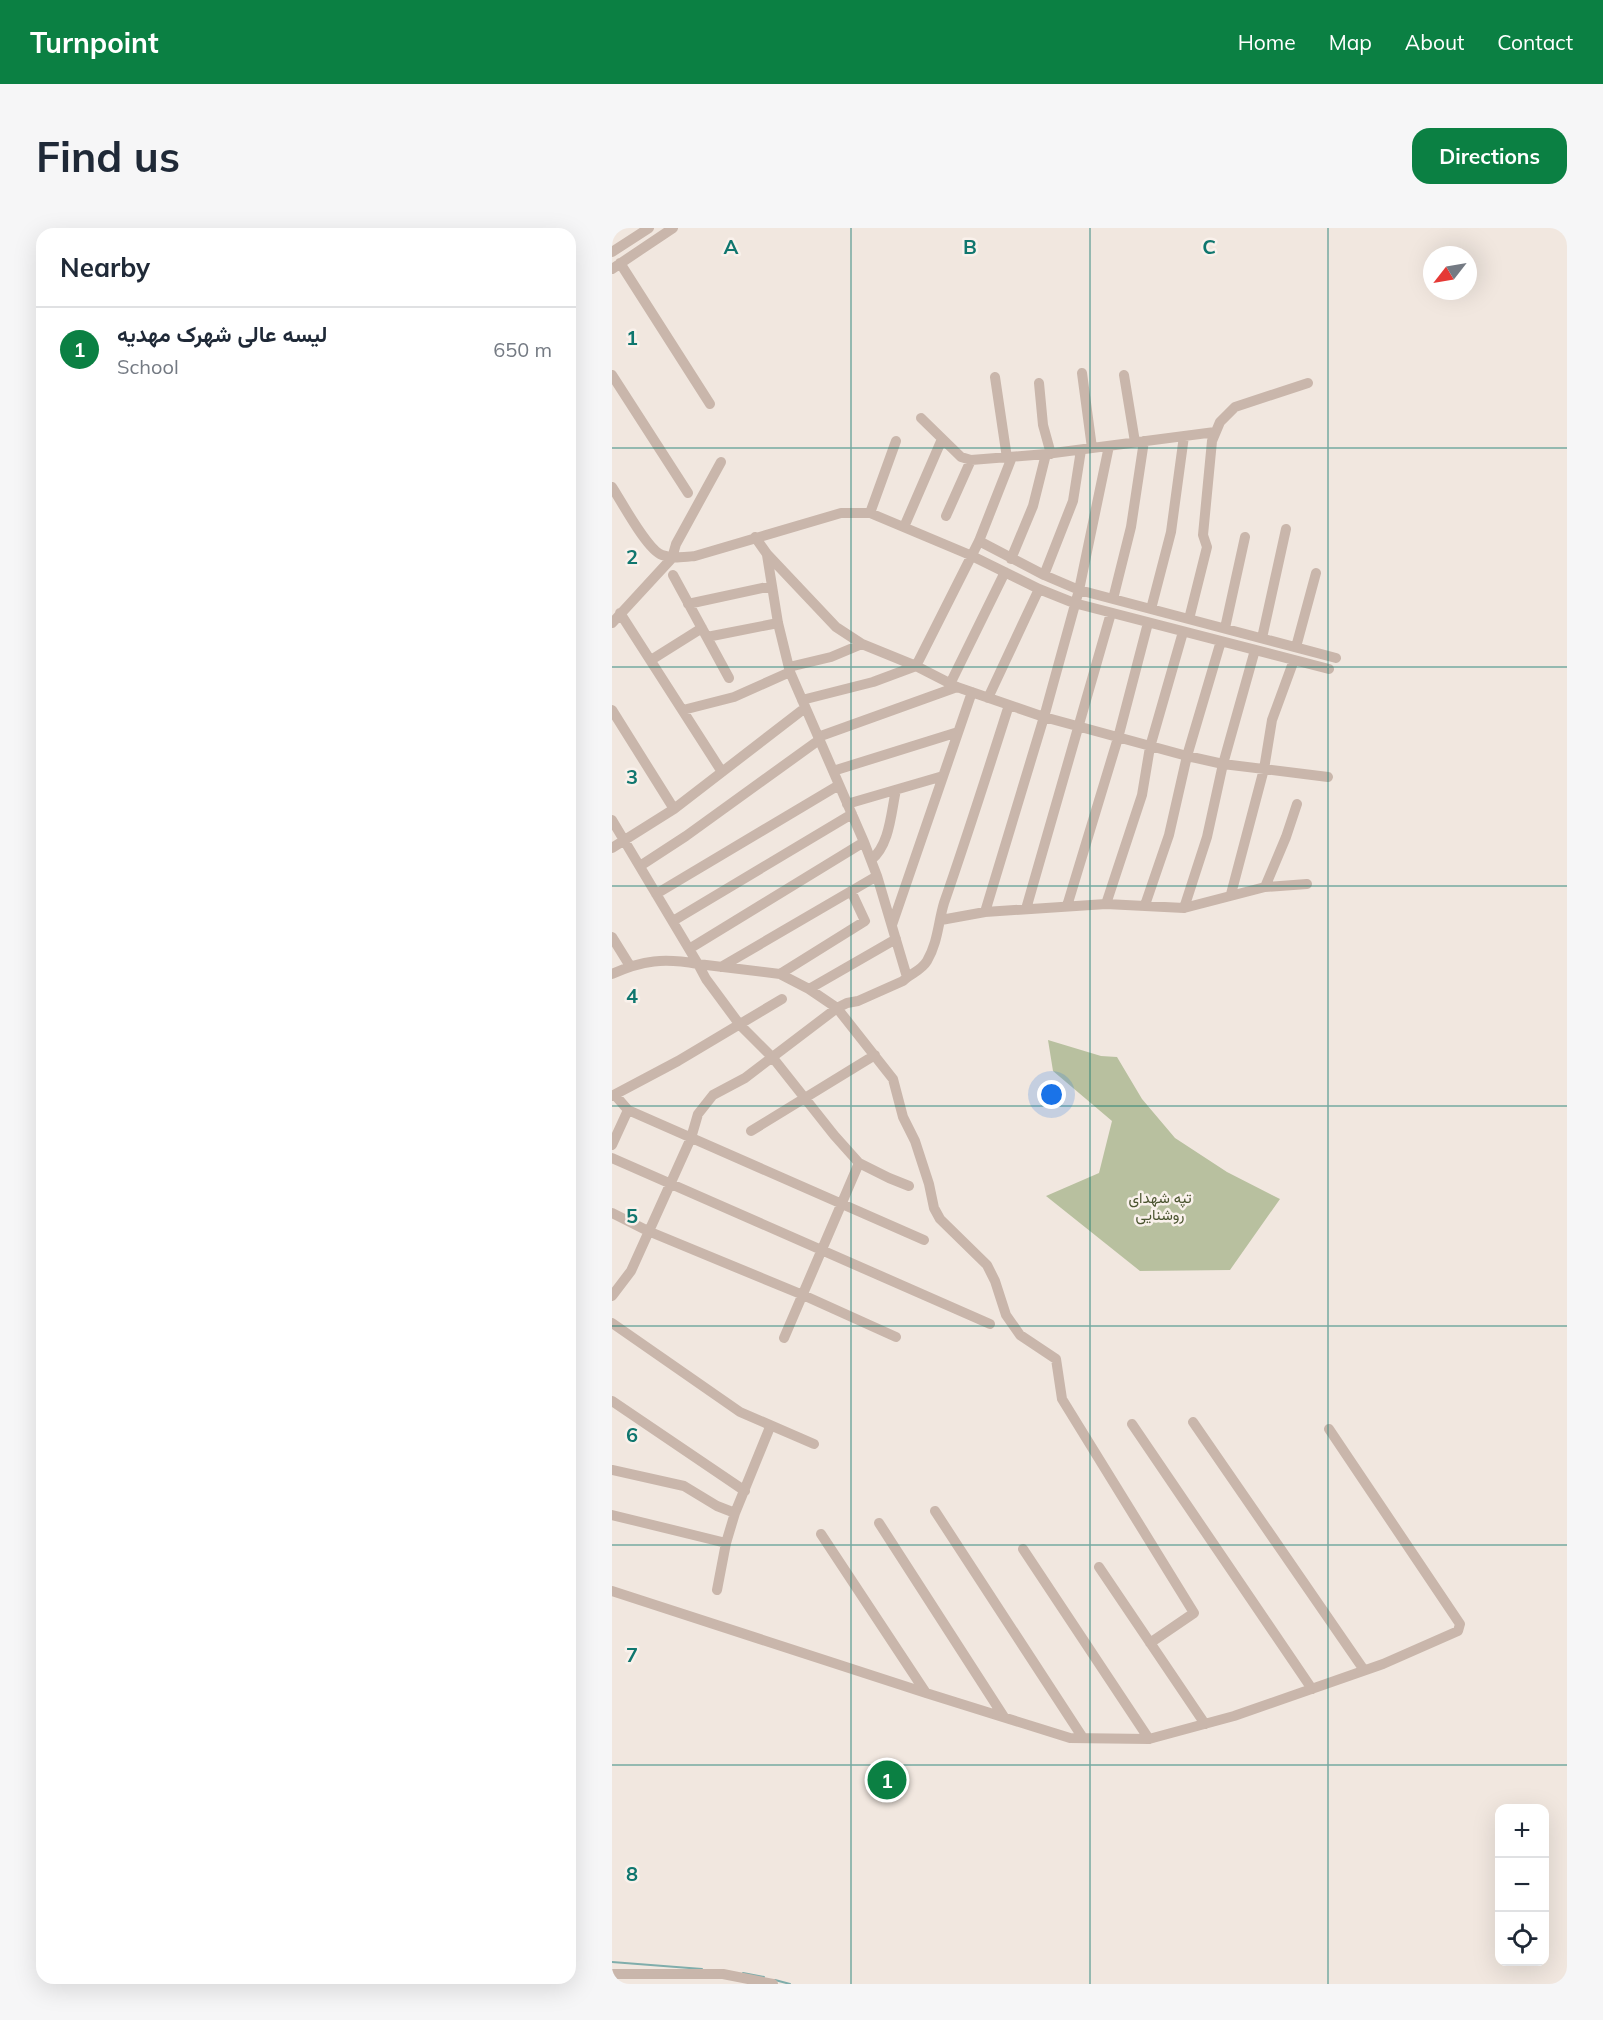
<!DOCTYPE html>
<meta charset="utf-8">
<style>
:root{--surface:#fff;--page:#f6f6f7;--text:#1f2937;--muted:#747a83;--line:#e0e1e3;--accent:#0b8043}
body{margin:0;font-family:Mulish,Vazirmatn,sans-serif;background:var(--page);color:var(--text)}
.controls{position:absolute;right:18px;bottom:18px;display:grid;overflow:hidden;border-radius:12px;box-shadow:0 6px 24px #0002}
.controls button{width:54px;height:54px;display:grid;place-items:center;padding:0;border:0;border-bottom:2px solid var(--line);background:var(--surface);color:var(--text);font:30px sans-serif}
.compass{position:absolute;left:811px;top:18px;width:54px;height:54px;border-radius:50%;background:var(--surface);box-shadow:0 6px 24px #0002;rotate:239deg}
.you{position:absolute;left:440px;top:867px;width:21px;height:21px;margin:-15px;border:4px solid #fff;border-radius:50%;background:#1a73e8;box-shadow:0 0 0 9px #1a73e833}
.badge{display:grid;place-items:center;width:39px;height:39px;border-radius:50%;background:var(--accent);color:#fff;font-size:20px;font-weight:700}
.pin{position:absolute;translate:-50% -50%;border:3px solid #fff;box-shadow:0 2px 6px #0006}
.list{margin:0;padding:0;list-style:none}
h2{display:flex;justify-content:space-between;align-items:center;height:78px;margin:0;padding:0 24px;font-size:26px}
h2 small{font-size:20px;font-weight:400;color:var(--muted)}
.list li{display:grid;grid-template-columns:39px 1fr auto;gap:18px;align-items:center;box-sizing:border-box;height:84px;padding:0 24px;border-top:2px solid var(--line)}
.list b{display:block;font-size:22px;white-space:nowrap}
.list p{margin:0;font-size:20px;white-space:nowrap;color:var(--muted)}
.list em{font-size:20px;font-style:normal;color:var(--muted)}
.icon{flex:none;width:33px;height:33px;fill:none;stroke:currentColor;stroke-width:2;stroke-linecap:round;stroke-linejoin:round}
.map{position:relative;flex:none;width:955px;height:1756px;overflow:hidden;border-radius:18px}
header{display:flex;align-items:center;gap:36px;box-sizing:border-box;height:84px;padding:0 30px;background:var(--accent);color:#fff}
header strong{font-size:28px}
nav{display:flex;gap:33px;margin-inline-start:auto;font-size:21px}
.intro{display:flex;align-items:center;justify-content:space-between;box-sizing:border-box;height:144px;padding:0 36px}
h1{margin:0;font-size:42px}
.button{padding:15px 27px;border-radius:18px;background:var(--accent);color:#fff;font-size:21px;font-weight:700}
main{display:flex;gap:36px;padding:0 36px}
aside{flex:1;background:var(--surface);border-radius:18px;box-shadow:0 6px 24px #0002}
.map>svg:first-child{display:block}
.green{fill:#b8c09f}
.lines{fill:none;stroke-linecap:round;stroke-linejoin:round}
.stream{stroke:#7fadab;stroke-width:2}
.minor{stroke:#c9b6ab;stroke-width:10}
.grid{fill:none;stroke:#0f766e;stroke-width:1.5;stroke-opacity:0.55}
.labels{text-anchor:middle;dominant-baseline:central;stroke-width:5;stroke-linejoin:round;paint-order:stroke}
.park-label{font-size:15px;fill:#4a542f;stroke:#f9f1eb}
.grid-label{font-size:20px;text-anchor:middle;font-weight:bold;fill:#0f766e;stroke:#f9f1eb;stroke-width:5;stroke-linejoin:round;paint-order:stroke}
</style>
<header>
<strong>Turnpoint</strong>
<nav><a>Home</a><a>Map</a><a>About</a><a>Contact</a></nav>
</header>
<div class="intro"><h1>Find us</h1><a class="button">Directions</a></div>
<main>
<aside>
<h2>Nearby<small></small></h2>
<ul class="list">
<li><span class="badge">1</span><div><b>لیسه عالی شهرک مهدیه</b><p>School</p></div><em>650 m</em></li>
</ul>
</aside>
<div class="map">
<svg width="955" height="1756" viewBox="0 0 955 1756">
<rect width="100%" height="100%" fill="#f1e7df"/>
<!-- green -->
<path class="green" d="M 436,812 L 489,828 L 505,829 L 530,871 L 563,910 L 615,944 L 668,971 L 618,1042 L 528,1043 L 434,968 L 487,945 L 500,893 L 441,843 Z"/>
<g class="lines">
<!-- stream -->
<path class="stream" d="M 0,1734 L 90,1741
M 131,1745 L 152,1749
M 163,1752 L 178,1756"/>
<!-- minor -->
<path class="minor" d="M 0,24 L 37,0
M 8,35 L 98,176
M 0,41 L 61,0
M 470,145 L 480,220
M 0,147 L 76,265
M 512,147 L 523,214
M 383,149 L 395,230
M 427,155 L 431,197 L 439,226
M 309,190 L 349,229 L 359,232 L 434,226 L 603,204
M 0,259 C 10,274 35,322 50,327 C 61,331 73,329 83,328 L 229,285 L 258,285 L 358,327 L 427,361 L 462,375 L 717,441
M 258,285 L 284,213
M 334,288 L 359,232
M 292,299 L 330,211
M 143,309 L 155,326 L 224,399 L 250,416 L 304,438 L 345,459 L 432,489 L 575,528 L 611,536 L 716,549
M 367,313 L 432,347 L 467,362 L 724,430
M 155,327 L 166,395 L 178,444 L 252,614 L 265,648 L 295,749
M 399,331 L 421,278 L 434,226
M 61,347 L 117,450
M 432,347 L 461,273 L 469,222
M 501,371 L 519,299 L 532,213
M 76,376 L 160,358
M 539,381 L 559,304 L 572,208
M 8,385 L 110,544
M 577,391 L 595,319 L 591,307 L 600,213 L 608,194 L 623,179 L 696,155
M 0,395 L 60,330 L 64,316 L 109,234
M 613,400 L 633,309
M 95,409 L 166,395
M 650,410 L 674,301
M 684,419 L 704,345
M 39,432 L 90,400
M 177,439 L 219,429 L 250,416
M 338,456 L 393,344
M 376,470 L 427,361
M 190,472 L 261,454 L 304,438 L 367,313 L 400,229
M 0,482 L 62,581
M 71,482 L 122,469 L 178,444
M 206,509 L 345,459
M 221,543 L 346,504
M 235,576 L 331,548
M 0,592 L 86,736 L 168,746 L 197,761 L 225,780 L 281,851 L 291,889 L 303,913 L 317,956 L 322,980 L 328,991 L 375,1037 L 383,1053 L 394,1087 L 408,1107 L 444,1131 L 450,1171 L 582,1385 L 538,1415
M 0,620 L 62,581 L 193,480
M 259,632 C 278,617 279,584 284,562
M 28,638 L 74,608 L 207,512
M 653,659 L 674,609 L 685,576
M 44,666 L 227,557
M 619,666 L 652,541 L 660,492 L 682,432
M 494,676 L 530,567 L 538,519 L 571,404
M 533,677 L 557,607 L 575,528 L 609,413
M 455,678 L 506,510 L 536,395
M 572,680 L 595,609 L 611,536 L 643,422
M 414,681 L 499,385
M 373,684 L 432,489 L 467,362 L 497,218
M 329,692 L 373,684 L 494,676 L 572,680 L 653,659 L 695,656
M 61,693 L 240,586
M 280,697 L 360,464
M 0,709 L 18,738
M 77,721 L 252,614
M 109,739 L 265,648
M 0,746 C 31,732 52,730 86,736 L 94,751 L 128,797 L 161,830 L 222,907 L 247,935 L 277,950 L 297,958
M 168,746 L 253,693 L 239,663
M 197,761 L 284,711
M 3,867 L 16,882 L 312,1012
M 0,868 L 66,833 L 170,771
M 139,903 L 263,827
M 0,917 L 16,882
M 0,930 L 378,1096
M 0,985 L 36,1003 L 191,1067 L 284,1109
M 0,1068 L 19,1043 L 79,910 L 86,886 L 101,867 L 133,850 L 225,780 L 235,775 L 246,773 L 291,753 C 299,745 309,743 315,733 C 326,714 326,695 332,675 C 355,609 376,543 397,477
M 0,1095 L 128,1184 L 202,1216
M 172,1110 L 247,935
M 0,1173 L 133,1263
M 581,1194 L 752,1442
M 520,1196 L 700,1461
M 0,1242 L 72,1258 L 105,1278 L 123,1285
M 323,1283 L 471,1510
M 0,1287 L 114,1315
M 267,1295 L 392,1489
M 209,1306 L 314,1465
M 411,1321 L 537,1511
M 487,1339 L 593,1496
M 105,1362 L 114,1315 L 123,1285 L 158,1199
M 0,1363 L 314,1465 L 458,1510 L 537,1511 L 622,1488 L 771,1436 L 846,1403 L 848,1396 L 717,1201
M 0,1746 L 111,1746 L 161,1756"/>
</g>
<!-- grid -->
<path class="grid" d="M 239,0 L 239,1756M 478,0 L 478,1756M 716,0 L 716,1756M 0,220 L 955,220M 0,439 L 955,439M 0,658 L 955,658M 0,878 L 955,878M 0,1098 L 955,1098M 0,1317 L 955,1317M 0,1537 L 955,1537"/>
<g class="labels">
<!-- park labels -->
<g class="park-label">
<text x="548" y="969">تپه شهدای<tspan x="548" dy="17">روشنایی</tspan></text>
</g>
</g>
<g class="grid-label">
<text x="119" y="26">A</text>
<text x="358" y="26">B</text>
<text x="597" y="26">C</text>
<text x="20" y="117">1</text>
<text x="20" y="336">2</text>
<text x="20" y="556">3</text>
<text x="20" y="775">4</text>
<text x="20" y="995">5</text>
<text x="20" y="1214">6</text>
<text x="20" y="1434">7</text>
<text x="20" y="1653">8</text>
</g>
</svg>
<div class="controls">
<button>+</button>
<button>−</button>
<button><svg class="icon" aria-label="locate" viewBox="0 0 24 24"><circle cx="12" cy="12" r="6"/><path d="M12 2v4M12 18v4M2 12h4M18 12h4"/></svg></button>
</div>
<svg class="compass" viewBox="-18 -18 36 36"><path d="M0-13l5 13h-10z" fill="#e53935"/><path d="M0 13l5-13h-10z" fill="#747a83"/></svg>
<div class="you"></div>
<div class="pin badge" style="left:275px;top:1552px">1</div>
</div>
</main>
